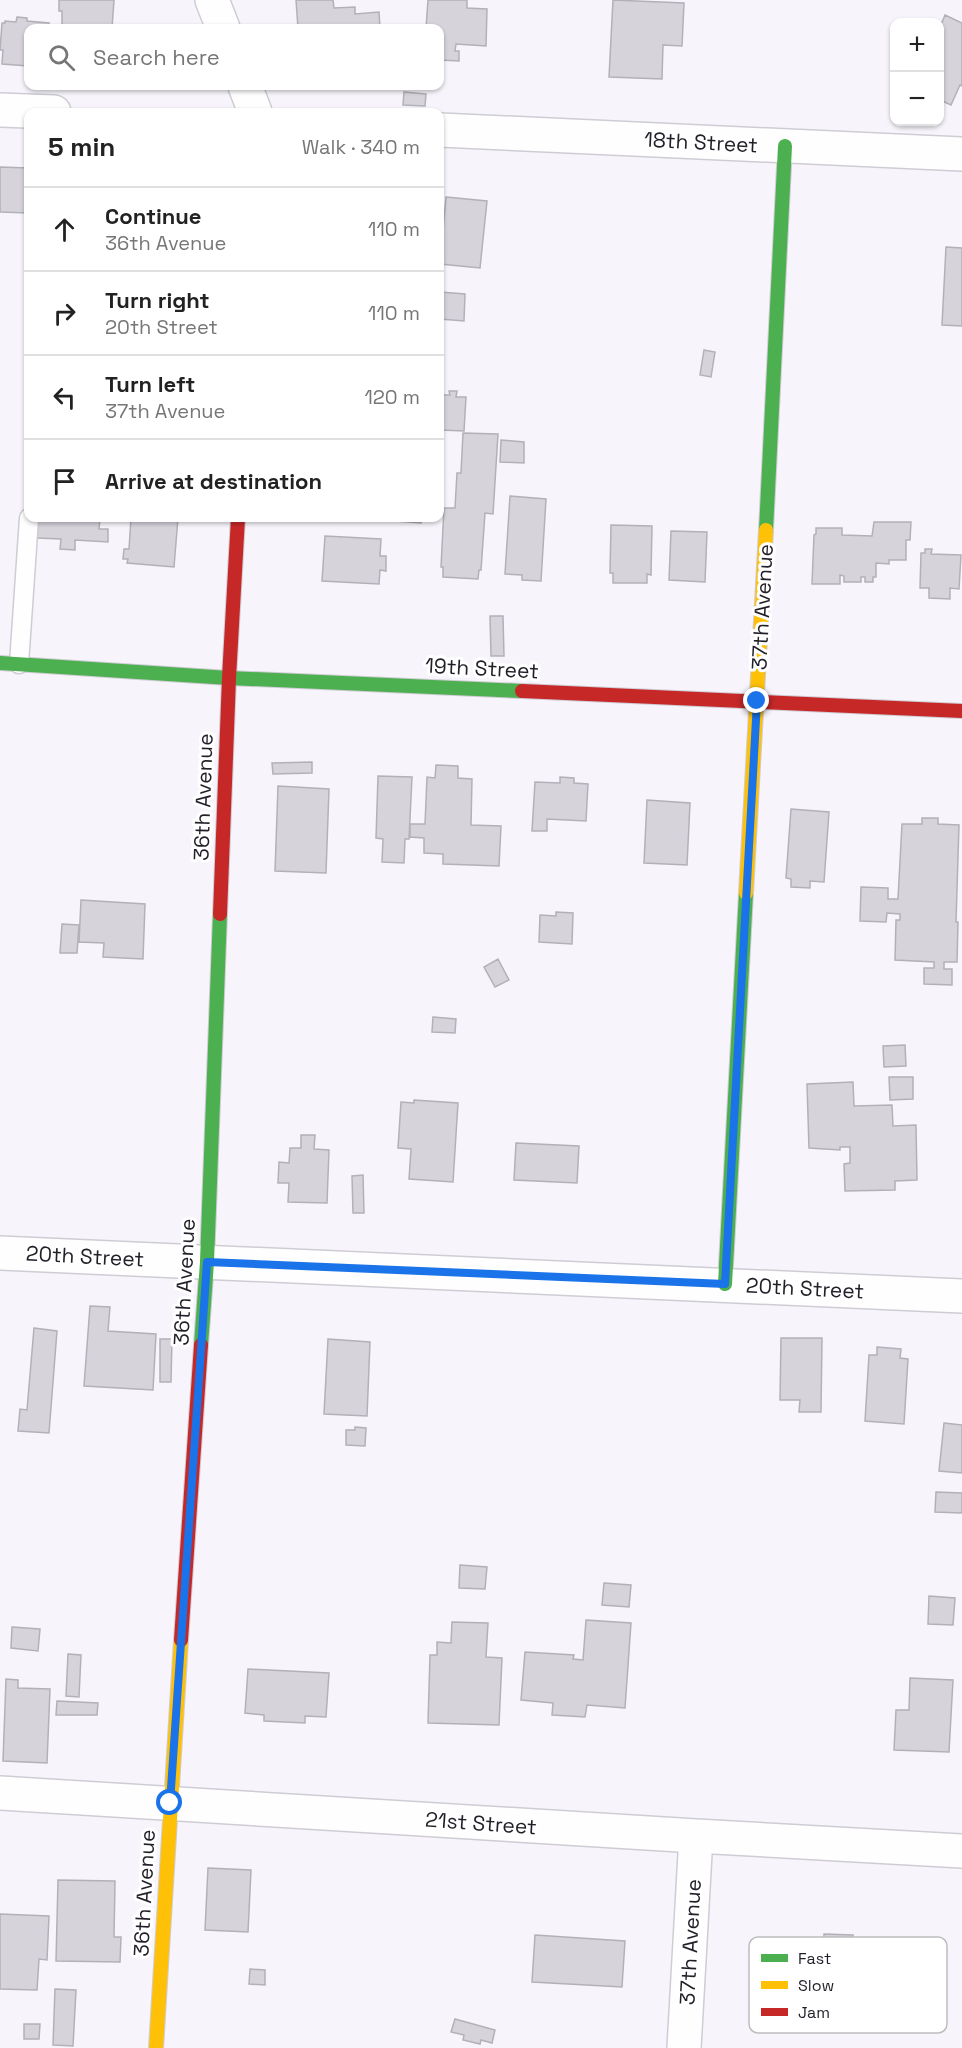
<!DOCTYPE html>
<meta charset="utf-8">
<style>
:root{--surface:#fff;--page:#f2f2f2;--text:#222;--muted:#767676;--line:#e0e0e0}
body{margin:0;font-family:"Space Grotesk",sans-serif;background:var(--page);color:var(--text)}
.controls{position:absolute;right:18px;top:18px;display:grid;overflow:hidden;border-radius:12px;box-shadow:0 2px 4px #0004}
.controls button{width:54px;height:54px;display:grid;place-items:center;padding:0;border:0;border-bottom:2px solid var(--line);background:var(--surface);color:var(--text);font:30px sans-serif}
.stop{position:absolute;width:18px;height:18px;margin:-14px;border:4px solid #1a73e8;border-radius:50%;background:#fff}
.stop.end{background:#1a73e8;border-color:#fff;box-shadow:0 2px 6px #0008}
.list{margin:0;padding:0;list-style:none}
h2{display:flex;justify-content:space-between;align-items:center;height:78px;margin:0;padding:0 24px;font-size:26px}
h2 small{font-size:20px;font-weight:400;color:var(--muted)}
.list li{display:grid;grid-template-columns:39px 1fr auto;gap:18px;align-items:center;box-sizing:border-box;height:84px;padding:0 24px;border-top:2px solid var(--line)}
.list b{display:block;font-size:22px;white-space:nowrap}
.list p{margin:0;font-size:20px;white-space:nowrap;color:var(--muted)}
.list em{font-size:20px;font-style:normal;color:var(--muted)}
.icon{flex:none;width:33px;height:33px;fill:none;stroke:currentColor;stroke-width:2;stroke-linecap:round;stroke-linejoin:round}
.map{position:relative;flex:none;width:962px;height:2048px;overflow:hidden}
.search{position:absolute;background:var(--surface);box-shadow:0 2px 4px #0004;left:24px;top:24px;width:420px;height:66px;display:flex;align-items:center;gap:15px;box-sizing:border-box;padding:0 21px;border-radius:12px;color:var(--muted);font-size:22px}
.panel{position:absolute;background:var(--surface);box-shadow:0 2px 4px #0004;left:24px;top:108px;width:420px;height:414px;border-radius:12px}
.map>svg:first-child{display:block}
.building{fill:#d6d3db;stroke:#b3b1b8;stroke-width:1.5}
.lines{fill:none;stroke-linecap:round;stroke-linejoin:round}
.lane-casing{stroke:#cfccd4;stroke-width:21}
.street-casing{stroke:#cfccd4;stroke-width:36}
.fast-casing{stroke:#cfccd4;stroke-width:16}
.slow-casing{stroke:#cfccd4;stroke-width:16}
.jam-casing{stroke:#cfccd4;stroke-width:16}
.lane{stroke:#fefefe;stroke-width:18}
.street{stroke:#fefefe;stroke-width:33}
.fast{stroke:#4caf50;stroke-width:14}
.slow{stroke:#ffc107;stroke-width:14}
.jam{stroke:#c62828;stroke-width:14}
.route{stroke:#1a73e8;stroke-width:8}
.labels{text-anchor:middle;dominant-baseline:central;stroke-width:6;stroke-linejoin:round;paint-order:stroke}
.street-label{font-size:21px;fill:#221f28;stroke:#fff}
.key{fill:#fff;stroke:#bdbcbe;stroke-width:1.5}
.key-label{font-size:16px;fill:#221f28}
</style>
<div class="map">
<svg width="962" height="2048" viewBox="0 0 962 2048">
<rect width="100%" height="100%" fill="#f7f5fb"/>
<!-- building -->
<path class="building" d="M 59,0 L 114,0 L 112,28 L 62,28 L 62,11 L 59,11 Z
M 296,0 L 333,0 L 334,8 L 355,7 L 355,14 L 379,12 L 380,28 L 298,28 Z
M 428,0 L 467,0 L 467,8 L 487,9 L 486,46 L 456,44 L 455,51 L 459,51 L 459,61 L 440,60 L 440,28 L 426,28 Z
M 613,0 L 684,3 L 682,46 L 663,45 L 662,79 L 609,77 Z
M 945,15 L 962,23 L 962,86 L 960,85 L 951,105 L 940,100 L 940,27 Z
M 17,17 L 27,18 L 27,21 L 49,23 L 49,28 L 28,28 L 28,66 L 2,64 L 3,50 L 0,50 L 2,23 L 5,23 L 5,21 L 16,22 Z
M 404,92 L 426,94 L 425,106 L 403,105 Z
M 0,167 L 28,168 L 28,213 L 0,212 Z
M 446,197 L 487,201 L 480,268 L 440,264 Z
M 946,247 L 962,248 L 962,326 L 942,325 Z
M 440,292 L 465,294 L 464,321 L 440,319 Z
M 704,350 L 715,352 L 711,377 L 700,375 Z
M 449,391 L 457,391 L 456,397 L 466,397 L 464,431 L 440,430 L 440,395 L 450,395 Z
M 463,433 L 498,434 L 493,514 L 485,513 L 481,570 L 479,570 L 478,579 L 443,577 L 443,567 L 441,567 L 444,508 L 455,508 L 457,473 L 461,473 Z
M 501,440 L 524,442 L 524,463 L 500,462 Z
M 510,496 L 546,499 L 541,581 L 522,580 L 522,575 L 505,574 Z
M 38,518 L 100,518 L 99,529 L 108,529 L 108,542 L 75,540 L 75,550 L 60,549 L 61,539 L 37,538 Z
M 131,518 L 178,518 L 174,567 L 127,563 L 128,559 L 123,559 L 124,549 L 129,549 Z
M 397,518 L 422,518 L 421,523 L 397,521 Z
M 874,522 L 911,522 L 910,540 L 906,540 L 906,560 L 889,560 L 889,564 L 876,563 L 876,577 L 873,577 L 873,582 L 865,582 L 865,577 L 861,577 L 861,582 L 844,582 L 844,576 L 840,575 L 840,584 L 812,584 L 814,535 L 816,534 L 816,528 L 842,528 L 842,535 L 872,536 Z
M 611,525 L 652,526 L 651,575 L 647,574 L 647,583 L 613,583 L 613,573 L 610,573 Z
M 671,531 L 707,532 L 705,582 L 669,580 Z
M 325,536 L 381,539 L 380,556 L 386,556 L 386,571 L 380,570 L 379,584 L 322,581 Z
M 925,549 L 932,549 L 931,554 L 961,555 L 959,589 L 950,588 L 950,599 L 929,598 L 929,588 L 920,588 L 921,553 L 925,553 Z
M 490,616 L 503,616 L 504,656 L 491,656 Z
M 312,762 L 312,773 L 273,774 L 272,763 Z
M 436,765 L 458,766 L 458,778 L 472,779 L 471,825 L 501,826 L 499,866 L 443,864 L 443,854 L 424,853 L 424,838 L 410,837 L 410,824 L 425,824 L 427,777 L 435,778 Z
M 378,776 L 412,777 L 409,839 L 405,839 L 404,863 L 382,862 L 383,839 L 376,838 Z
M 560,777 L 574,778 L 574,783 L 588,784 L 586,821 L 547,819 L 547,831 L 532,831 L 535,782 L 560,783 Z
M 278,786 L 329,789 L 326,873 L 275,871 Z
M 647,800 L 690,803 L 687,865 L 644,863 Z
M 791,809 L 829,812 L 824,882 L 810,881 L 810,888 L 791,887 L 791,879 L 786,878 Z
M 922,818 L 938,818 L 938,824 L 959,825 L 956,922 L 958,922 L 957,962 L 944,962 L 944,969 L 952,969 L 952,985 L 924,984 L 924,968 L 934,968 L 934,962 L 895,960 L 896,920 L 900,920 L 900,914 L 887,913 L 886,922 L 860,921 L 861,887 L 888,888 L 888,899 L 898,899 L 902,824 L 922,824 Z
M 81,900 L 145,904 L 143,959 L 103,957 L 104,943 L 79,942 Z
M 556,912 L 573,913 L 572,944 L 539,942 L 540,915 L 556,916 Z
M 62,924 L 79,925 L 77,953 L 60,953 Z
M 498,959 L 509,980 L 495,987 L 484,967 Z
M 433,1017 L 456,1019 L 455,1033 L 432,1032 Z
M 905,1045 L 906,1066 L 884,1067 L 883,1046 Z
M 889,1077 L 913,1077 L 913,1099 L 890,1100 Z
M 853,1082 L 854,1106 L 892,1105 L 893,1126 L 916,1125 L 917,1180 L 895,1181 L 895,1190 L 845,1191 L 844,1164 L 850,1163 L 850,1147 L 840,1147 L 840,1150 L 809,1148 L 807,1084 Z
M 414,1100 L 458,1103 L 453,1182 L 409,1179 L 411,1149 L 398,1148 L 401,1102 L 414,1103 Z
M 301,1135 L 315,1135 L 314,1149 L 329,1150 L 327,1203 L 288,1202 L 289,1183 L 278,1183 L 279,1162 L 289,1163 L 290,1148 L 301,1148 Z
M 516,1143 L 579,1146 L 577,1183 L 514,1180 Z
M 363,1175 L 364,1213 L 353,1213 L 352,1176 Z
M 90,1306 L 110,1307 L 108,1331 L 156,1334 L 153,1390 L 84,1386 Z
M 34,1328 L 57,1331 L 49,1433 L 18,1431 L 20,1409 L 27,1410 Z
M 781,1338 L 822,1338 L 821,1412 L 799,1412 L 800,1400 L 780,1400 Z
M 160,1339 L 172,1339 L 171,1382 L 160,1382 Z
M 328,1339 L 370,1342 L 367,1416 L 324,1414 Z
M 877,1347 L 901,1349 L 900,1358 L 908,1359 L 904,1424 L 865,1421 L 869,1355 L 877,1355 Z
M 944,1423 L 962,1425 L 962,1473 L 939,1471 Z
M 355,1427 L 366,1428 L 365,1446 L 346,1445 L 346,1430 L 355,1430 Z
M 936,1492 L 962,1493 L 962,1513 L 935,1512 Z
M 460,1565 L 487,1567 L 485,1589 L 459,1588 Z
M 604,1583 L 631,1585 L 629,1607 L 602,1605 Z
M 929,1596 L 955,1598 L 953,1625 L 928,1624 Z
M 586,1620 L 631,1623 L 625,1708 L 587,1705 L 585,1717 L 552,1715 L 553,1703 L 521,1700 L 525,1652 L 574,1655 L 573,1659 L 583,1660 Z
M 452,1622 L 488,1623 L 486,1657 L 502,1658 L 499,1725 L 428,1723 L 430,1655 L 437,1655 L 437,1642 L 451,1643 Z
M 12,1627 L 40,1629 L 38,1651 L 11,1648 Z
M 68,1654 L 81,1655 L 79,1697 L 66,1696 Z
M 248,1669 L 329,1673 L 326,1717 L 305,1716 L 305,1723 L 264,1721 L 264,1715 L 245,1713 Z
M 910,1678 L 953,1680 L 949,1752 L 894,1750 L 896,1710 L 909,1710 Z
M 6,1679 L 18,1680 L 18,1688 L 50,1689 L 47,1763 L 3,1761 Z
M 57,1701 L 98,1703 L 97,1715 L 56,1715 Z
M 208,1868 L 251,1870 L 248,1932 L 205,1930 Z
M 58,1880 L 115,1881 L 114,1937 L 121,1937 L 120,1962 L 56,1961 Z
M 0,1914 L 49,1916 L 47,1960 L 39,1959 L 37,1990 L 0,1989 Z
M 824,1934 L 853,1935 L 853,1941 L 871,1942 L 869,1983 L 851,1983 L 850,2010 L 808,2008 L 809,1966 L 813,1966 L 813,1960 L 810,1960 L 810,1938 L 824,1939 Z
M 535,1935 L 625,1941 L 622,1987 L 532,1982 Z
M 250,1969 L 265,1970 L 265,1985 L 249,1984 Z
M 55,1989 L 76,1990 L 73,2046 L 53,2045 Z
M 455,2019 L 495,2030 L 492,2043 L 481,2040 L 480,2044 L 463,2040 L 464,2035 L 451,2032 Z
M 24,2024 L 40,2024 L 39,2039 L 24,2039 Z"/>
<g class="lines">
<defs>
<path id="lane" d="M 19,664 L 29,518"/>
<path id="street" d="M 212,0 L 223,28
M 245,86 L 255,112
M 0,110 L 54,112
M 440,130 L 962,154
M 0,1253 L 962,1296
M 0,1793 L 696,1836 L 962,1851
M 684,2048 L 696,1836"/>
<path id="fast" d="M 766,530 L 785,146
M 0,663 L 229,678 L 522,691
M 725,1284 L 746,893
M 201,1345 L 207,1262 L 220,914"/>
<path id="slow" d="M 746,893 L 766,530
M 156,2048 L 181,1640"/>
<path id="jam" d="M 522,691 L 962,711
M 220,914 L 229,678 L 238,518
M 181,1640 L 201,1345"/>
</defs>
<!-- lane casing -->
<use href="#lane" class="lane-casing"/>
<!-- street casing -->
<use href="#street" class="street-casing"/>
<!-- fast casing -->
<use href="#fast" class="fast-casing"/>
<!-- slow casing -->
<use href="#slow" class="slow-casing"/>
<!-- jam casing -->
<use href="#jam" class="jam-casing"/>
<!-- lane -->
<use href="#lane" class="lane"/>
<!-- street -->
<use href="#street" class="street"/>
<!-- fast -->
<use href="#fast" class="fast"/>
<!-- slow -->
<use href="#slow" class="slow"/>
<!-- jam -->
<use href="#jam" class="jam"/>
</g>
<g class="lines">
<!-- route -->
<path class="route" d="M 170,1803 L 207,1262 L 725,1284 L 757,701"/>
</g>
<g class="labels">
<!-- street labels -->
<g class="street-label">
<text transform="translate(701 142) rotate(3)">18th Street</text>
<text transform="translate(762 607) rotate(-87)">37th Avenue</text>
<text transform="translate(482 668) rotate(3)">19th Street</text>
<text transform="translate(203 797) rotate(-88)">36th Avenue</text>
<text transform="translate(85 1256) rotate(3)">20th Street</text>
<text transform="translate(184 1282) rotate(-87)">36th Avenue</text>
<text transform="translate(805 1288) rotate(3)">20th Street</text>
<text transform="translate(481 1823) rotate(4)">21st Street</text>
<text transform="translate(144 1893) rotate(-87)">36th Avenue</text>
<text transform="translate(690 1942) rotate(-87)">37th Avenue</text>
</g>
</g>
<!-- legend -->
<rect x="749" y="1937" width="198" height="96" rx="9" class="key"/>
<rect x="761" y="1954" width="27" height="8" fill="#4caf50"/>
<rect x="761" y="1981" width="27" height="8" fill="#ffc107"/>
<rect x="761" y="2008" width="27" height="8" fill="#c62828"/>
<g class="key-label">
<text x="798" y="1964">Fast</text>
<text x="798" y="1991">Slow</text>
<text x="798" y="2018">Jam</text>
</g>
</svg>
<div class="controls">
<button>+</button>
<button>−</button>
</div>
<div class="stop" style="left:170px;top:1803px"></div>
<div class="stop end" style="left:757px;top:701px"></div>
<div class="search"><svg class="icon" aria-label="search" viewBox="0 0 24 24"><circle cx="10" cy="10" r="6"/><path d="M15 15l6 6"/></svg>Search here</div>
<section class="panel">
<h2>5 min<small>Walk · 340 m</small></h2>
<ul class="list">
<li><svg class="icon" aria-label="ahead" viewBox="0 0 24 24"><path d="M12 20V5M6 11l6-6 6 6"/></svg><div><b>Continue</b><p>36th Avenue</p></div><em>110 m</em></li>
<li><svg class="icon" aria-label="right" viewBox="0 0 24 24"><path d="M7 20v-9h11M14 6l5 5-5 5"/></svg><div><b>Turn right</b><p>20th Street</p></div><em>110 m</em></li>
<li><svg class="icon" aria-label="left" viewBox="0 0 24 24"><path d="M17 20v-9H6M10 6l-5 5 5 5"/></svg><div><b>Turn left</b><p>37th Avenue</p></div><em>120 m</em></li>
<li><svg class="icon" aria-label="arrive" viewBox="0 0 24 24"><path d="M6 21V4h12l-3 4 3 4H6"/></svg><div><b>Arrive at destination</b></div></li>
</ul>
</section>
</div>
